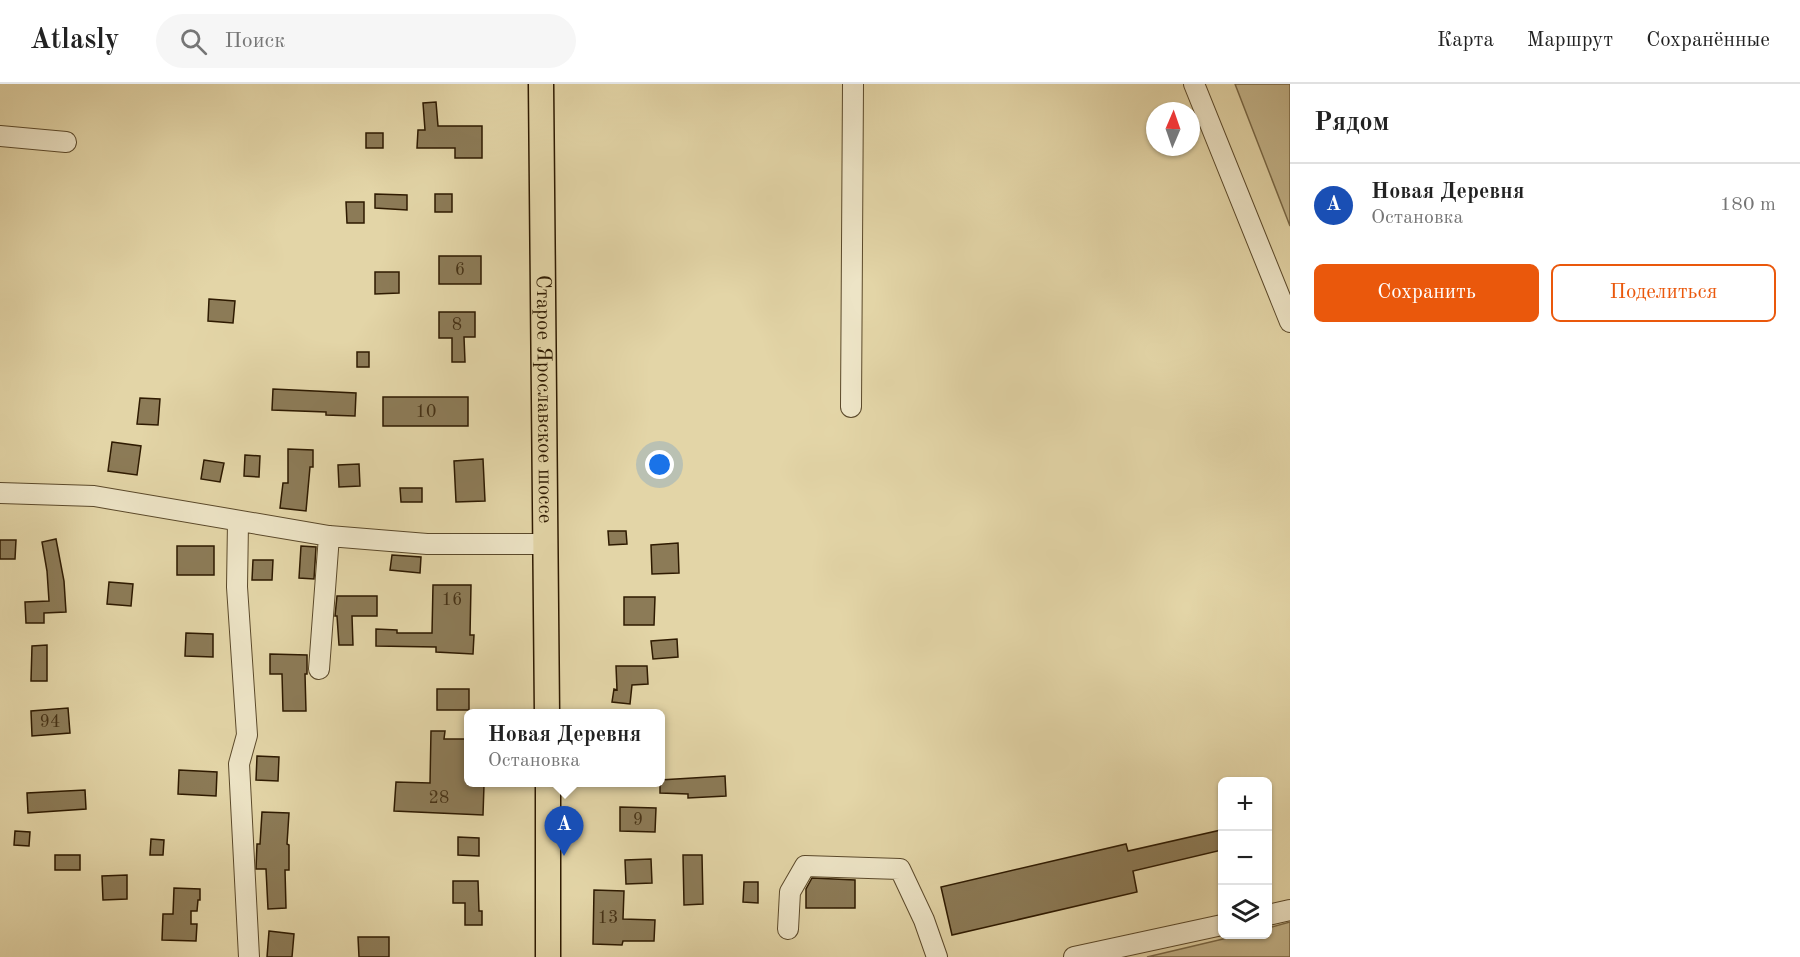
<!DOCTYPE html>
<html lang="ru">
<meta charset="utf-8">
<style>
:root{--surface:#fff;--page:#f6f6f6;--text:#222;--muted:#767676;--line:#e0e0e0;--accent:#ea580c}
body{margin:0;font-family:"Old Standard TT",serif;background:var(--page);color:var(--text)}
.controls{position:absolute;right:18px;bottom:18px;display:grid;overflow:hidden;border-radius:9px;box-shadow:0 2px 4px #0004}
.controls button{width:54px;height:54px;display:grid;place-items:center;padding:0;border:0;border-bottom:2px solid var(--line);background:var(--surface);color:var(--text);font:30px sans-serif}
.compass{position:absolute;left:1146px;top:18px;width:54px;height:54px;border-radius:50%;background:var(--surface);box-shadow:0 2px 4px #0004;rotate:2deg}
.you{position:absolute;left:660px;top:381px;width:21px;height:21px;margin:-15px;border:4px solid #fff;border-radius:50%;background:#1a73e8;box-shadow:0 0 0 9px #1a73e833}
.badge{display:grid;place-items:center;width:39px;height:39px;border-radius:50%;background:var(--accent);color:#fff;font-size:20px;font-weight:700}
.pin{position:absolute;translate:-50% -50px;filter:drop-shadow(0 2px 3px #0008)}
.pin::after{content:'';position:absolute;top:32px;width:21px;height:18px;background:inherit;clip-path:polygon(0 0,100% 0,50% 100%)}
.popup{position:absolute;left:464px;top:625px;width:201px;height:78px;box-sizing:border-box;display:grid;place-content:center;border-radius:9px;background:var(--surface);filter:drop-shadow(0 2px 4px #0005);font-size:20px;white-space:nowrap;color:var(--muted)}
.popup b{font-size:22px;color:var(--text)}
.popup::after{content:'';position:absolute;left:50%;top:100%;margin-left:-12px;border:12px solid transparent;border-top-color:var(--surface)}
.list{margin:0;padding:0;list-style:none}
h2{display:flex;justify-content:space-between;align-items:center;height:78px;margin:0;padding:0 24px;font-size:26px}
h2 small{font-size:20px;font-weight:400;color:var(--muted)}
.list li{display:grid;grid-template-columns:39px 1fr auto;gap:18px;align-items:center;box-sizing:border-box;height:84px;padding:0 24px;border-top:2px solid var(--line)}
.list b{display:block;font-size:22px;white-space:nowrap}
.list p{margin:0;font-size:20px;white-space:nowrap;color:var(--muted)}
.list em{font-size:20px;font-style:normal;color:var(--muted)}
.actions{display:flex;gap:12px;padding:18px 24px}
.actions a{flex:1;padding:14px 0;border:2px solid var(--accent);border-radius:9px;text-align:center;font-size:21px;color:var(--accent)}
.actions .main{background:var(--accent);color:#fff}
.icon{flex:none;width:33px;height:33px;fill:none;stroke:currentColor;stroke-width:2;stroke-linecap:round;stroke-linejoin:round}
.map{position:relative;flex:none;width:1290px;height:873px;overflow:hidden}
header{display:flex;align-items:center;gap:36px;box-sizing:border-box;height:84px;padding:0 30px;background:var(--surface);border-bottom:2px solid var(--line)}
header strong{font-size:28px}
nav{display:flex;gap:33px;margin-inline-start:auto;font-size:21px}
.search{width:420px;height:54px;background:var(--page);display:flex;align-items:center;gap:15px;box-sizing:border-box;padding:0 21px;border-radius:33px;color:var(--muted);font-size:22px}
main{display:flex}
aside{flex:1;background:var(--surface)}
.map>svg:first-child{display:block}
.green{fill:#c4b58b;stroke:#796846;stroke-width:1.5}
.building{fill:#8c7b57;stroke:#2e1a01;stroke-width:1.5}
.lines{fill:none;stroke-linecap:round;stroke-linejoin:round}
.minor-casing{stroke:#5b492a;stroke-width:22}
.major-casing{stroke:#2e1a01;stroke-width:27}
.minor{stroke:#ede4c6;stroke-width:20}
.major{stroke:#e3d5a7;stroke-width:24}
.labels{text-anchor:middle;dominant-baseline:central;stroke-width:4.5;stroke-linejoin:round;paint-order:stroke}
.number-label{font-size:18px;fill:#463216}
.street-label{font-size:21px;fill:#2e1a01;stroke:#ede4c6}
</style>
<header>
<strong>Atlasly</strong>
<div class="search"><svg class="icon" aria-label="search" viewBox="0 0 24 24"><circle cx="10" cy="10" r="6"/><path d="M15 15l6 6"/></svg>Поиск</div>
<nav><a>Карта</a><a>Маршрут</a><a>Сохранённые</a></nav>
</header>
<main>
<div class="map">
<svg width="1290" height="873" viewBox="0 0 1290 873">
<rect width="100%" height="100%" fill="#e3d5a7"/>
<filter id="stains"><feTurbulence type="fractalNoise" baseFrequency=".00333" numOctaves="4"/><feColorMatrix values="0 0 0 0 .2 0 0 0 0 .09 0 0 0 0 .02 0 0 0 .5 -.17"/></filter>
<radialGradient id="worn" r=".72"><stop offset=".6" stop-color="#630" stop-opacity="0"/><stop offset="1" stop-color="#630" stop-opacity=".3"/></radialGradient>
<!-- green -->
<path class="green" d="M 1235,0 L 1290,0 L 1290,142 Z
M 1290,838 L 1290,873 L 1147,873 L 1240,851 L 1268,850 L 1268,844 Z"/>
<!-- building -->
<path class="building" d="M 436,18 L 438,42 L 482,42 L 482,74 L 455,74 L 455,64 L 417,64 L 418,46 L 425,46 L 423,19 Z
M 366,49 L 383,49 L 383,64 L 366,64 Z
M 375,110 L 407,111 L 407,126 L 375,124 Z
M 435,110 L 452,110 L 452,128 L 435,128 Z
M 346,118 L 364,118 L 364,139 L 347,139 Z
M 439,172 L 481,172 L 481,200 L 439,200 Z
M 375,188 L 399,188 L 399,209 L 375,210 Z
M 209,215 L 235,217 L 233,239 L 208,237 Z
M 439,228 L 475,228 L 475,253 L 464,253 L 465,278 L 452,278 L 452,254 L 439,254 Z
M 357,268 L 369,268 L 369,283 L 357,283 Z
M 273,305 L 356,309 L 355,332 L 326,331 L 326,328 L 272,326 Z
M 383,313 L 468,313 L 468,342 L 383,342 Z
M 140,314 L 160,315 L 158,341 L 137,340 Z
M 112,358 L 141,362 L 137,391 L 108,387 Z
M 288,365 L 313,366 L 313,383 L 310,383 L 306,427 L 280,424 L 283,399 L 288,399 Z
M 245,371 L 260,372 L 259,393 L 244,392 Z
M 483,375 L 485,417 L 456,418 L 454,377 Z
M 204,376 L 224,379 L 220,398 L 201,395 Z
M 359,380 L 360,402 L 339,403 L 338,381 Z
M 400,404 L 422,404 L 422,418 L 401,418 Z
M 608,447 L 626,447 L 627,460 L 609,461 Z
M 56,455 L 64,497 L 66,528 L 44,529 L 44,539 L 26,539 L 25,518 L 49,517 L 47,487 L 42,458 Z
M 0,456 L 16,456 L 15,475 L 0,475 Z
M 678,459 L 679,489 L 652,490 L 651,461 Z
M 177,462 L 214,462 L 214,491 L 177,491 Z
M 301,462 L 316,463 L 314,495 L 299,494 Z
M 392,471 L 421,473 L 420,489 L 390,486 Z
M 253,476 L 273,476 L 272,496 L 252,496 Z
M 109,498 L 133,500 L 131,522 L 107,520 Z
M 433,501 L 471,501 L 470,551 L 474,551 L 473,570 L 436,568 L 436,563 L 376,562 L 376,545 L 397,546 L 397,549 L 432,549 Z
M 337,512 L 377,512 L 377,532 L 352,532 L 353,561 L 339,561 L 337,532 L 335,532 Z
M 624,513 L 655,513 L 654,541 L 624,541 Z
M 186,549 L 213,550 L 213,573 L 185,572 Z
M 677,555 L 678,573 L 653,575 L 651,557 Z
M 47,561 L 47,597 L 31,597 L 32,562 Z
M 270,570 L 307,571 L 307,590 L 305,590 L 306,627 L 283,627 L 282,590 L 270,590 Z
M 616,582 L 647,582 L 648,600 L 632,601 L 630,620 L 612,618 L 614,605 L 617,606 Z
M 437,605 L 469,605 L 469,626 L 437,626 Z
M 68,624 L 70,649 L 32,652 L 31,627 Z
M 431,647 L 445,647 L 444,655 L 468,655 L 468,700 L 484,701 L 483,731 L 394,727 L 396,698 L 430,699 Z
M 257,672 L 279,673 L 278,697 L 256,696 Z
M 179,686 L 217,688 L 216,712 L 178,710 Z
M 725,692 L 726,712 L 688,714 L 688,710 L 660,709 L 660,696 Z
M 85,706 L 86,725 L 28,729 L 27,709 Z
M 620,723 L 656,724 L 655,748 L 620,747 Z
M 262,728 L 289,729 L 287,760 L 289,761 L 289,786 L 285,786 L 286,824 L 268,825 L 266,785 L 256,785 L 257,760 L 260,760 Z
M 1221,746 L 1222,766 L 1133,787 L 1137,808 L 952,851 L 941,803 L 1126,760 L 1128,767 Z
M 15,747 L 30,748 L 29,762 L 14,761 Z
M 458,753 L 479,754 L 479,772 L 458,771 Z
M 151,755 L 164,756 L 163,771 L 150,771 Z
M 55,771 L 80,771 L 80,786 L 55,786 Z
M 683,771 L 702,771 L 703,820 L 684,821 Z
M 651,775 L 652,799 L 626,800 L 625,776 Z
M 127,791 L 127,815 L 103,816 L 102,792 Z
M 812,794 L 855,796 L 855,824 L 806,824 L 806,805 Z
M 453,797 L 478,797 L 479,827 L 482,827 L 482,841 L 465,841 L 465,819 L 453,819 Z
M 744,798 L 758,798 L 758,819 L 743,818 Z
M 174,804 L 200,805 L 200,816 L 198,816 L 197,827 L 191,827 L 191,840 L 197,840 L 196,857 L 162,856 L 163,830 L 173,830 Z
M 594,806 L 624,807 L 623,835 L 655,836 L 654,857 L 623,857 L 622,861 L 593,860 Z
M 269,847 L 294,850 L 292,873 L 267,873 Z
M 358,853 L 389,853 L 389,873 L 359,873 Z"/>
<g class="lines">
<defs>
<path id="minor" d="M 1194,0 L 1290,238
M 0,52 L 66,58
M 851,323 L 853,0
M 0,409 L 94,412 L 329,452 L 427,460 L 545,460
M 238,438 L 237,503 L 247,651 L 239,680 L 249,873
M 319,585 L 329,452
M 1268,831 L 1290,826
M 788,845 L 790,808 L 805,782 L 900,785 L 924,836 L 937,873
M 1074,873 L 1222,841"/>
<g id="major">
<path id="s1" d="M 541,0 L 547,630"/>
<path d="M 548,698 L 548,873"/>
</g>
</defs>
<!-- minor casing -->
<use href="#minor" class="minor-casing"/>
<!-- major casing -->
<use href="#major" class="major-casing"/>
<!-- minor -->
<use href="#minor" class="minor"/>
<!-- major -->
<use href="#major" class="major"/>
</g>
<g class="labels">
<!-- number labels -->
<g class="number-label">
<text x="460" y="186">6</text>
<text x="457" y="241">8</text>
<text x="426" y="328">10</text>
<text x="452" y="516">16</text>
<text x="50" y="638">94</text>
<text x="439" y="714">28</text>
<text x="638" y="736">9</text>
<text x="608" y="834">13</text>
</g>
<!-- street labels -->
<g class="street-label">
<text stroke="none"><textPath href="#s1" startOffset="315">Старое Ярославское шоссе</textPath></text>
</g>
</g>
<rect width="100%" height="100%" filter="url(#stains)"/>
<rect width="100%" height="100%" fill="url(#worn)"/>
</svg>
<div class="controls">
<button>+</button>
<button>−</button>
<button><svg class="icon" aria-label="layers" viewBox="0 0 24 24"><path d="M12 4l9 5-9 5-9-5zM3 14l9 5 9-5"/></svg></button>
</div>
<svg class="compass" viewBox="-18 -18 36 36"><path d="M0-13l5 13h-10z" fill="#e53935"/><path d="M0 13l5-13h-10z" fill="#767676"/></svg>
<div class="you"></div>
<div class="pin badge" style="left:564px;top:772px;background:#1a4fb4">A</div>
<div class="popup"><b>Новая Деревня</b>Остановка</div>
</div>
<aside>
<h2>Рядом<small></small></h2>
<ul class="list">
<li><span class="badge" style="background:#1a4fb4">A</span><div><b>Новая Деревня</b><p>Остановка</p></div><em>180 m</em></li>
</ul>
<div class="actions"><a class="main">Сохранить</a><a>Поделиться</a></div>
</aside>
</main>
